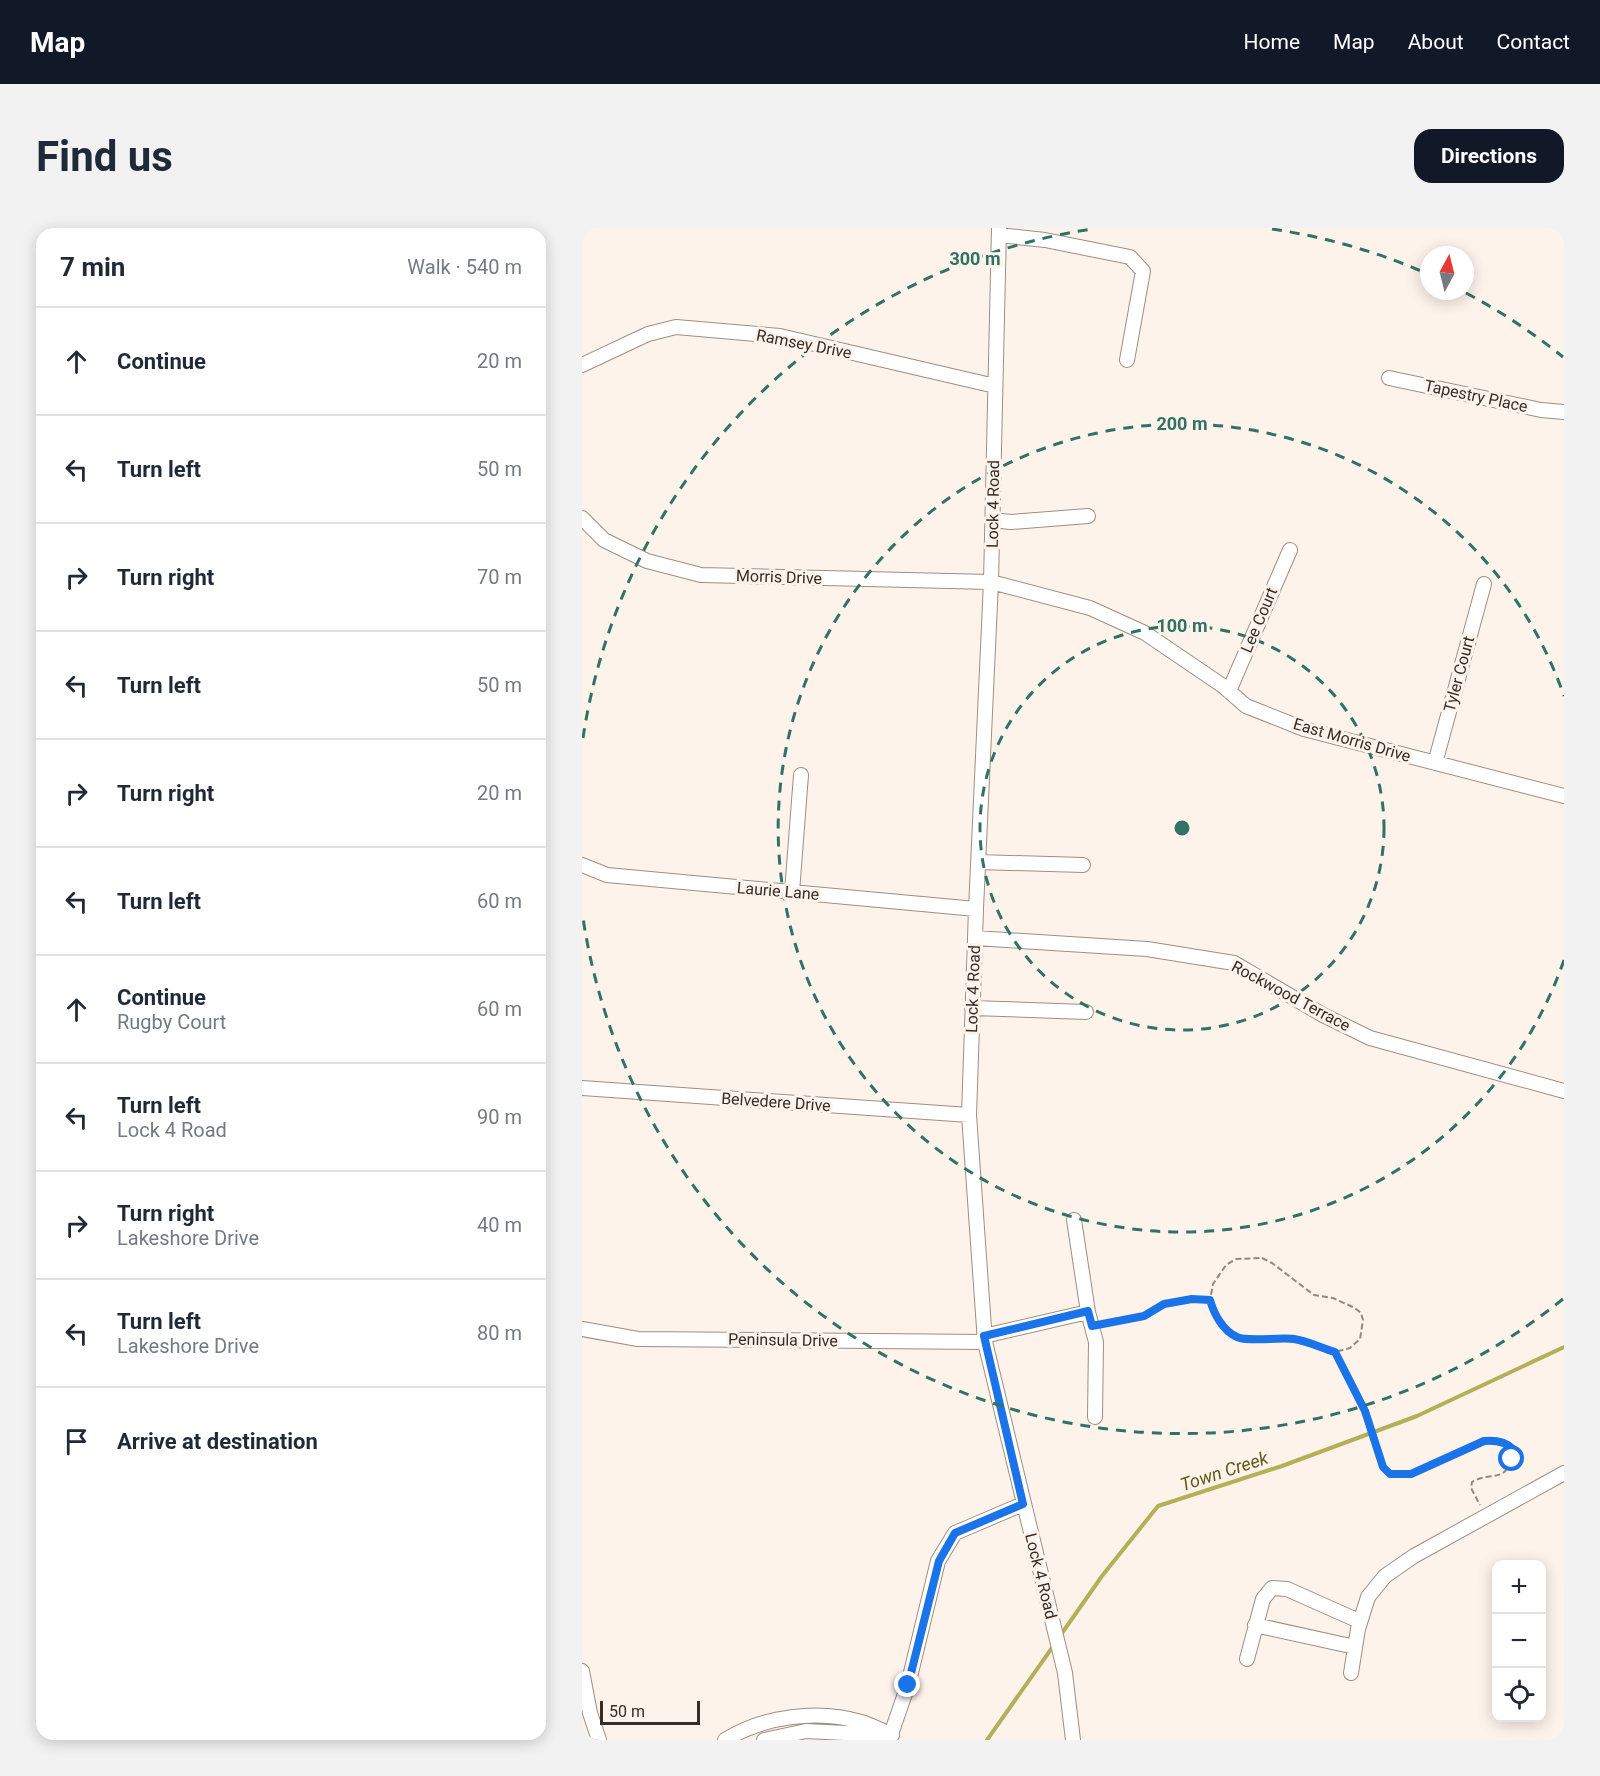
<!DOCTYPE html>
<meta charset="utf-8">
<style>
:root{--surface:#fff;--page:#f2f2f3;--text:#1f2937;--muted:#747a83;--line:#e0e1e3;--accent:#111827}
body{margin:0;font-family:Roboto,sans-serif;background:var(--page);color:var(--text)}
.controls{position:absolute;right:18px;bottom:18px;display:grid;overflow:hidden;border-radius:12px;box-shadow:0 3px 15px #0003}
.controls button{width:54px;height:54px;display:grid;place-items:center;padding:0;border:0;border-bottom:2px solid var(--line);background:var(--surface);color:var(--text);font:30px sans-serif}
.compass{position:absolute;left:838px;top:18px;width:54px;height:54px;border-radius:50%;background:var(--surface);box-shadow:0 3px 15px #0003;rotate:7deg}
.scale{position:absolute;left:18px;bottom:15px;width:100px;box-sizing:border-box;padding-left:6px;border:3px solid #342d28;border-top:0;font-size:16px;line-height:21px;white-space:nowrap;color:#342d28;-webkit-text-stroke:4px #fef3eb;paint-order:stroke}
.stop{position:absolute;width:18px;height:18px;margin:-14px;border:4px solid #1a73e8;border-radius:50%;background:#fff}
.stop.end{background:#1a73e8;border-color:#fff;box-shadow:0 2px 6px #0008}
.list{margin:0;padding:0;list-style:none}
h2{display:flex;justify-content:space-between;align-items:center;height:78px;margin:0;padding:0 24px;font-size:26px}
h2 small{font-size:20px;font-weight:400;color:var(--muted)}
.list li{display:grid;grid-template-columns:39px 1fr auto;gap:18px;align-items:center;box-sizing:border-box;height:108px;padding:0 24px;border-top:2px solid var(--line)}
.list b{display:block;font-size:22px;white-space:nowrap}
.list p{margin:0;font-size:20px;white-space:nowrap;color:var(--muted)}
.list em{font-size:20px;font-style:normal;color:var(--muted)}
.icon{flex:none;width:33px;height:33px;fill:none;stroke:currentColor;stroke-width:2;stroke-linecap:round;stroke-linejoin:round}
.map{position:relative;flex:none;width:982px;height:1512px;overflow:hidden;border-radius:18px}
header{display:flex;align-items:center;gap:36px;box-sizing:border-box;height:84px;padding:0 30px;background:var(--accent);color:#fff}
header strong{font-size:28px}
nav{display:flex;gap:33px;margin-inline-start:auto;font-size:21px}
.intro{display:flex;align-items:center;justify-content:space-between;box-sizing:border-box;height:144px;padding:0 36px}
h1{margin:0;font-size:42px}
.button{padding:15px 27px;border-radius:18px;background:var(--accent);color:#fff;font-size:21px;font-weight:700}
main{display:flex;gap:36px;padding:0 36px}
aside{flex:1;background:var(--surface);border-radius:18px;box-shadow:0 3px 15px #0003}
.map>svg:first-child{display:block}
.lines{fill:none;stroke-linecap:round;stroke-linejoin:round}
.stream{stroke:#b5af58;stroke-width:4}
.minor-casing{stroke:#9e8e82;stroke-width:16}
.path{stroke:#928983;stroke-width:2;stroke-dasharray:6 3;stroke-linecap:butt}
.minor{stroke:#fff;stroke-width:14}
.route{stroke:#1a73e8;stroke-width:8}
.ring{fill:none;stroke:#307364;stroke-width:3;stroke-dasharray:10 8}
.labels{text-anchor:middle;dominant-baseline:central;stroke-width:6;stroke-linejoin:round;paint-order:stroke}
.street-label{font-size:16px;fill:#342d28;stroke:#fef3eb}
.water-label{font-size:18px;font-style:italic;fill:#5f5a1a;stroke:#fef3eb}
.centre{fill:#307364;stroke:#fef3eb;stroke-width:3}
.ring-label{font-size:18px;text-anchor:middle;font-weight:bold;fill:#307364;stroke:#fef3eb;stroke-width:6;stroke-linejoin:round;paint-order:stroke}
</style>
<header>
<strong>Map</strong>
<nav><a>Home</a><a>Map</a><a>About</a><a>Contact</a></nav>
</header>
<div class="intro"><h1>Find us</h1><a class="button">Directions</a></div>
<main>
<aside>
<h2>7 min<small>Walk · 540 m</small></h2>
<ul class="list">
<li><svg class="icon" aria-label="ahead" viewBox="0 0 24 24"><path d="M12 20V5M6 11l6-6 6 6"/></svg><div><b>Continue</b></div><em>20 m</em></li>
<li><svg class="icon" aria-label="left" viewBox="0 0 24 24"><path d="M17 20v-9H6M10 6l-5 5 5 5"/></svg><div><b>Turn left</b></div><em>50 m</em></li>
<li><svg class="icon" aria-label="right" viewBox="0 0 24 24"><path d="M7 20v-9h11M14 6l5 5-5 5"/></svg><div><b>Turn right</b></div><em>70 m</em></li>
<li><svg class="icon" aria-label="left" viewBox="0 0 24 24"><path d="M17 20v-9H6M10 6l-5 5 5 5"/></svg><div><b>Turn left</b></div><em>50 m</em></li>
<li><svg class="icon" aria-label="right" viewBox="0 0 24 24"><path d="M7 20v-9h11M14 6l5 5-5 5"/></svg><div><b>Turn right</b></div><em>20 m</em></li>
<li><svg class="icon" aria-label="left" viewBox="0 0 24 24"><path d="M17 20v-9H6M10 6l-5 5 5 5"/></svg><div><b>Turn left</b></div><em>60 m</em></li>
<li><svg class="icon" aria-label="ahead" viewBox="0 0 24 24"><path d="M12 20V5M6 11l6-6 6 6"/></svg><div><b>Continue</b><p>Rugby Court</p></div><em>60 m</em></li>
<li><svg class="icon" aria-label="left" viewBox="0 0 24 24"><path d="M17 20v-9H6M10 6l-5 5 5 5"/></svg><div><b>Turn left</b><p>Lock 4 Road</p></div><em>90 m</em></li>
<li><svg class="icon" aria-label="right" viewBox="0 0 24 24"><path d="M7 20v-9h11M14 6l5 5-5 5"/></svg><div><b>Turn right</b><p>Lakeshore Drive</p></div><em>40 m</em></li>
<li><svg class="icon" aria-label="left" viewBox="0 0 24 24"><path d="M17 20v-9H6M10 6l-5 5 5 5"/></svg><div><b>Turn left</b><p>Lakeshore Drive</p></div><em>80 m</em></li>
<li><svg class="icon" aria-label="arrive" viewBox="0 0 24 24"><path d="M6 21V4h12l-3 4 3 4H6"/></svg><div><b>Arrive at destination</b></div></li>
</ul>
</aside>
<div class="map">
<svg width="982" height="1512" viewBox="0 0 982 1512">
<rect width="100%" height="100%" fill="#fef3eb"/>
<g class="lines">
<!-- stream -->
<path class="stream" d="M 478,1408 L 520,1348 L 576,1278 L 700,1238 L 835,1188 L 982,1119
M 405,1512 L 472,1417"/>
<defs>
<path id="minor" d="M 417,0 L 409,354 L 394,681 L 387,887 L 403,1114 L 483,1445 L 491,1512
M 417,7 L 463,12 L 548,29 L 561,43 L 545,132
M 0,137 L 66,106 L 94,99 L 198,108 L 413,158
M 807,150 L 959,182 L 982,184
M 0,290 L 22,312 L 65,333 L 119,347 L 409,354 L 508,380 L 563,405 L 641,458 L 664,478 L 722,501 L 982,568
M 410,292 L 429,294 L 506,288
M 647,463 L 708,322
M 853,535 L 902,356
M 396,634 L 501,637
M 0,637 L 25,647 L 394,681
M 210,664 L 219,547
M 393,710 L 565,721 L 652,735 L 741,787 L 788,810 L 982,863
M 390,780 L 504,784
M 0,860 L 387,887
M 492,992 L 506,1084 L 514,1114 L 513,1189
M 0,1101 L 56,1111 L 403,1114
M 402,1108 L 506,1084
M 673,1397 L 773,1419
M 665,1431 L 681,1371 L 690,1360 L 705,1361 L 777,1393
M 0,1443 L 8,1485 L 17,1512
M 769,1445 L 776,1401 L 786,1369 L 803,1348 L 832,1328 L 982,1245
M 143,1512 C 182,1488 236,1481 279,1494 C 290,1497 300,1503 310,1507
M 182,1512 L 224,1503 L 302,1507
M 307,1512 L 326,1457 L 356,1333 L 373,1305 L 441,1276"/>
</defs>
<!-- minor casing -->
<use href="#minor" class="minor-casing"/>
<!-- path -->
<path class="path" d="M 680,1030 L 690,1035 L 732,1067 L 751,1070 L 773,1080 L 779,1085 L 781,1092 L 778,1111 L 768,1120 L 753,1124 L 725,1113 L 711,1111 L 655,1110 L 643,1099 L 632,1085 L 628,1072 L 631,1056 L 644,1037 L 654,1031 Z
M 521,1096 L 562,1088 L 582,1076 L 610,1071 L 628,1072
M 753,1124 L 783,1183 L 801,1239 L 808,1246 L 829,1246 L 902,1213 C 913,1212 923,1213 931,1221 C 927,1258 910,1242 890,1254 L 889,1260 L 898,1277"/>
<!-- minor -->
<use href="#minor" class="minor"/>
</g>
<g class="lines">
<!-- route -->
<path class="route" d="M 326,1457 L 357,1333 L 373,1305 L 441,1276 L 402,1108 L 506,1083 L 510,1098 L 562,1088 L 582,1076 L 610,1071 L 628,1072 C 632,1086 641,1103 655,1109 C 664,1114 698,1109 712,1111 C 726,1113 739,1120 753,1124 L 783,1183 L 801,1239 L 808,1246 L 829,1246 L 902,1213 C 913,1212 923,1213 931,1221 L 930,1231"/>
</g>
<!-- distance rings -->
<g class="ring">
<circle cx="600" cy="600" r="202"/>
<path d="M982 732A404 404 0 1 1 982 468"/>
<path d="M981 1071A606 606 0 0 1 1 690M1 510A606 606 0 0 1 510 1M690 1A606 606 0 0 1 846 46M884 65A606 606 0 0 1 981 129"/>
</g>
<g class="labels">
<!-- street labels -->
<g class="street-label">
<text transform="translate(222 116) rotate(11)">Ramsey Drive</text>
<text transform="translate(894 168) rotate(12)">Tapestry Place</text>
<text transform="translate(411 276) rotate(-89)">Lock 4 Road</text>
<text transform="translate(197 349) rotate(2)">Morris Drive</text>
<text transform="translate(677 392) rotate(-67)">Lee Court</text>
<text transform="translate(877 446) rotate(-75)">Tyler Court</text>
<text transform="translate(770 512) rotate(16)">East Morris Drive</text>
<text transform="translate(196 663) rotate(5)">Laurie Lane</text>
<text transform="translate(391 761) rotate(-88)">Lock 4 Road</text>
<text transform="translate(709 768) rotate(28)">Rockwood Terrace</text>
<text transform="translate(194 874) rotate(4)">Belvedere Drive</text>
<text transform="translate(201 1112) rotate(1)">Peninsula Drive</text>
<text transform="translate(459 1348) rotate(76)">Lock 4 Road</text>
</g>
<!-- water labels -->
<g class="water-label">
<text transform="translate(642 1243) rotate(-18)">Town Creek</text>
</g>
</g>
<circle cx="600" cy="600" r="9" class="centre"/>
<g class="ring-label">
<text x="393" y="37">300 m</text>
<text x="600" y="202">200 m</text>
<text x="600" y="404">100 m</text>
</g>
</svg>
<div class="controls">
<button>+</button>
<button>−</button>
<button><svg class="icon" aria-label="locate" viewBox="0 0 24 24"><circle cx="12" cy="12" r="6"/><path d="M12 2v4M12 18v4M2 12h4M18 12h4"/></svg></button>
</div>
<svg class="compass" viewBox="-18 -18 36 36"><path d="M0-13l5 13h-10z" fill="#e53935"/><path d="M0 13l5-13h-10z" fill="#747a83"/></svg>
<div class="scale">50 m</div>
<div class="stop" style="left:930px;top:1231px"></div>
<div class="stop end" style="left:326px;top:1457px"></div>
</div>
</main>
